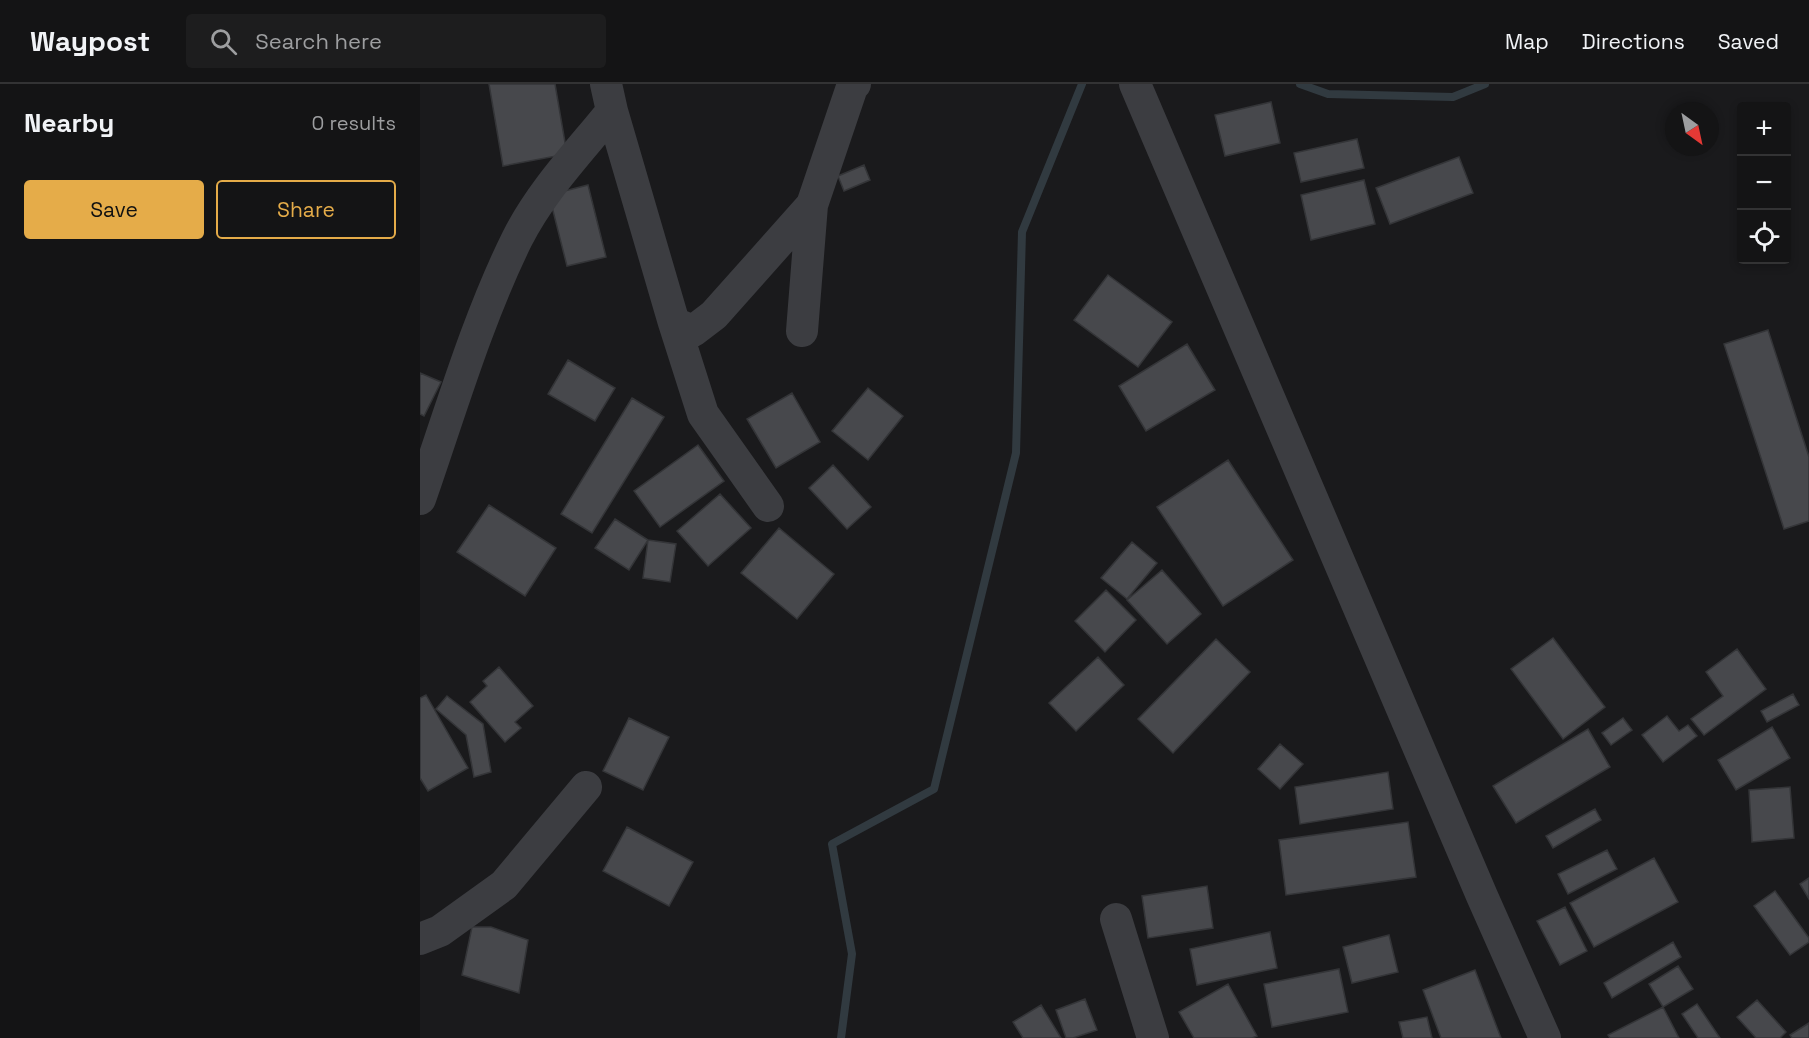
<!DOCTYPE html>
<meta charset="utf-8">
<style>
:root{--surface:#141415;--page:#1d1d1e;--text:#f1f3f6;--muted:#9d9ea0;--line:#333334;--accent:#e5ac49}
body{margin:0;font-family:"Space Grotesk",sans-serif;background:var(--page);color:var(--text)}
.controls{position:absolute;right:18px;top:18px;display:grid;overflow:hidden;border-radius:6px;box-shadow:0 3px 9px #0003}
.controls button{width:54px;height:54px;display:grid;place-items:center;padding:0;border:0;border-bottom:2px solid var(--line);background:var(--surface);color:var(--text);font:30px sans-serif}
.compass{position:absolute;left:1245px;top:18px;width:54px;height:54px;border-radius:50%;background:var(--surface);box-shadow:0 3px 9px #0003;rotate:147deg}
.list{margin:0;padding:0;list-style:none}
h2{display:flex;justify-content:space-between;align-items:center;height:78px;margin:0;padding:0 24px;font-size:26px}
h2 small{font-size:20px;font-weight:400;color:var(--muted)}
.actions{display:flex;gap:12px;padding:18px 24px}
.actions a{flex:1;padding:14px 0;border:2px solid var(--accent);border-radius:6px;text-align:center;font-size:21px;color:var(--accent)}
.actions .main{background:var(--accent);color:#111}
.icon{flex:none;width:33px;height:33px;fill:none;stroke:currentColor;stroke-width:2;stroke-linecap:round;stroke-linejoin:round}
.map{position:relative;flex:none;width:1389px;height:954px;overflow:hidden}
header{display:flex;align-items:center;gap:36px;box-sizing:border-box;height:84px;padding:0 30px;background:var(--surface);border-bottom:2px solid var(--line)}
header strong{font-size:28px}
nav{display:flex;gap:33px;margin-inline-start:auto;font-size:21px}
.search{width:420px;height:54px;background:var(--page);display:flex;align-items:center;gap:15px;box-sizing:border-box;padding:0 21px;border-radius:6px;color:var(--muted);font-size:22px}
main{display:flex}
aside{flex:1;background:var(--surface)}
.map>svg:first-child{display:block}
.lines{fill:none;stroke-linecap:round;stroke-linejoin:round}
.stream{stroke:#313a40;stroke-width:8}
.building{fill:#47484c;stroke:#343538;stroke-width:1.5}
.street{stroke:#3c3d41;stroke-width:32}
</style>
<header>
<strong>Waypost</strong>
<div class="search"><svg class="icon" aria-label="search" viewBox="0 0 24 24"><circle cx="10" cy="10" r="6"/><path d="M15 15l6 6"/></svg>Search here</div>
<nav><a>Map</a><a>Directions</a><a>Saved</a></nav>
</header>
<main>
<aside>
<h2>Nearby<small>0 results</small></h2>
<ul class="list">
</ul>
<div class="actions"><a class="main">Save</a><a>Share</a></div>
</aside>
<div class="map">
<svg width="1389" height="954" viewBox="0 0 1389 954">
<rect width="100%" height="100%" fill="#1a1a1c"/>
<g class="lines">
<!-- stream -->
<path class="stream" d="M 880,0 L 908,10 L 1033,13 L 1065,0
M 421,954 L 432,870 L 412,760 L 514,705 L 596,369 L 602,148 L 662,0"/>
</g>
<!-- building -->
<path class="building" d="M 69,0 L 135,0 L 147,70 L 83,82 Z
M 851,18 L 860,59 L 805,72 L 795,31 Z
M 937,55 L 944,84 L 881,98 L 874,69 Z
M 1039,73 L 1053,109 L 970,140 L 956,104 Z
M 444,81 L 450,96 L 424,107 L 418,92 Z
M 944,96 L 955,140 L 891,156 L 881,111 Z
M 168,101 L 186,173 L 147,182 L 129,111 Z
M 688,191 L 752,238 L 718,283 L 654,236 Z
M 1348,246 L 1389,373 L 1389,437 L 1364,445 L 1304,260 Z
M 767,260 L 795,306 L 726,347 L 699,302 Z
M 148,276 L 195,304 L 175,337 L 128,310 Z
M 0,289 L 21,298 L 4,332 L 0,330 Z
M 448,304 L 483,332 L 448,376 L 412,347 Z
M 372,309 L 400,358 L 356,384 L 327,335 Z
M 212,314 L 244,333 L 172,449 L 141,430 Z
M 278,361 L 304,397 L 240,443 L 214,407 Z
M 808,376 L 873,476 L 803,522 L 737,423 Z
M 413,381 L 451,423 L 427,445 L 389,404 Z
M 300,410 L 331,444 L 288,482 L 257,447 Z
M 69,421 L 136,464 L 105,512 L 37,468 Z
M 195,435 L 228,456 L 209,486 L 175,464 Z
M 359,444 L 414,490 L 377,535 L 321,489 Z
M 228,456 L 256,460 L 250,498 L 223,494 Z
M 712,458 L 737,479 L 707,515 L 681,494 Z
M 742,486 L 781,530 L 747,560 L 707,516 Z
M 686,506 L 716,536 L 685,568 L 655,537 Z
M 1133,554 L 1185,623 L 1143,655 L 1091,585 Z
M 796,555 L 830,588 L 753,669 L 718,635 Z
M 1317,565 L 1346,605 L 1284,651 L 1271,635 L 1303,612 L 1286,588 Z
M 678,573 L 704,601 L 656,647 L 629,619 Z
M 79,583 L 113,622 L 95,638 L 101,644 L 85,658 L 50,618 L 67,602 L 63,597 Z
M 1373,610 L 1379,621 L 1347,638 L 1341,627 Z
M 6,611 L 48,684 L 8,707 L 0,694 L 0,614 Z
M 27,612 L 63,640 L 71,688 L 54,693 L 46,651 L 16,625 Z
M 1247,632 L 1259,647 L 1268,641 L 1277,652 L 1243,678 L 1222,651 Z
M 209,634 L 249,653 L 223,706 L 183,687 Z
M 1203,634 L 1212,646 L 1191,661 L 1182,649 Z
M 1352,643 L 1370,674 L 1316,706 L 1298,676 Z
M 1168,645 L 1190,683 L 1096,739 L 1073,702 Z
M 860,660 L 883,680 L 860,705 L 838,685 Z
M 968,688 L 973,725 L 880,740 L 875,703 Z
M 1370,703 L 1374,754 L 1332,758 L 1329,706 Z
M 1175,725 L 1181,736 L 1133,764 L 1126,752 Z
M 988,738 L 996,793 L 866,811 L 859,756 Z
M 207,743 L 273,778 L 249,822 L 183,787 Z
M 1187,766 L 1197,785 L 1148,810 L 1138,790 Z
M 1234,774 L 1258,818 L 1174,863 L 1150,819 Z
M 1389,794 L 1389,815 L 1380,800 Z
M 787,802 L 793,844 L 728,854 L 722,812 Z
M 1355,807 L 1389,854 L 1389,858 L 1370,871 L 1334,822 Z
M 1145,823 L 1167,867 L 1140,881 L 1117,837 Z
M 52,843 L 71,843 L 108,856 L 99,909 L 42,891 Z
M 850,848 L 857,884 L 777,901 L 770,865 Z
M 969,851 L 978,888 L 932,899 L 923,863 Z
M 1253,858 L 1261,873 L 1192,914 L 1184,899 Z
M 1258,882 L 1273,905 L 1243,923 L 1229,900 Z
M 919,885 L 928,928 L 852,943 L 844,900 Z
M 1055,886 L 1081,954 L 1021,954 L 1003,906 Z
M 808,900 L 837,952 L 832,954 L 774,954 L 759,928 Z
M 665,915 L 677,946 L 653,954 L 646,954 L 636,926 Z
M 1337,916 L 1366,948 L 1360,954 L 1336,954 L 1317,933 Z
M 1277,920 L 1300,954 L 1278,954 L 1262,930 Z
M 621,921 L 641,954 L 603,954 L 593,938 Z
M 1243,923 L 1259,954 L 1190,954 L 1188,951 Z
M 1007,933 L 1012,954 L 983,954 L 979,938 Z
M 1389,939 L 1389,954 L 1372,954 L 1370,951 Z"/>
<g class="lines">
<!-- street -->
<path class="street" d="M 186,0 L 192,27 L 254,239 L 273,247 L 294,231 L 392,121
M 715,0 L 1062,812 L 1125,954
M 254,239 L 283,330 L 348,422
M 382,247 L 392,121 L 432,3 L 435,0
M 0,415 C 30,329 57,236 97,155 C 121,107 159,68 192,27
M 696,835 L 733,954
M 0,855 L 20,847 L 84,801 L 166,703"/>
</g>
</svg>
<div class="controls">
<button>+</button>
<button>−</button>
<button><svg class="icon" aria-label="locate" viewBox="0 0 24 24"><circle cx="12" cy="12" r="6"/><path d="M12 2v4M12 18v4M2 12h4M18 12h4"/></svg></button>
</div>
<svg class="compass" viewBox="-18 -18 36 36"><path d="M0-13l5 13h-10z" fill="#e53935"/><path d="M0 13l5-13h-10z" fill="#9d9ea0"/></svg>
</div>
</main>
